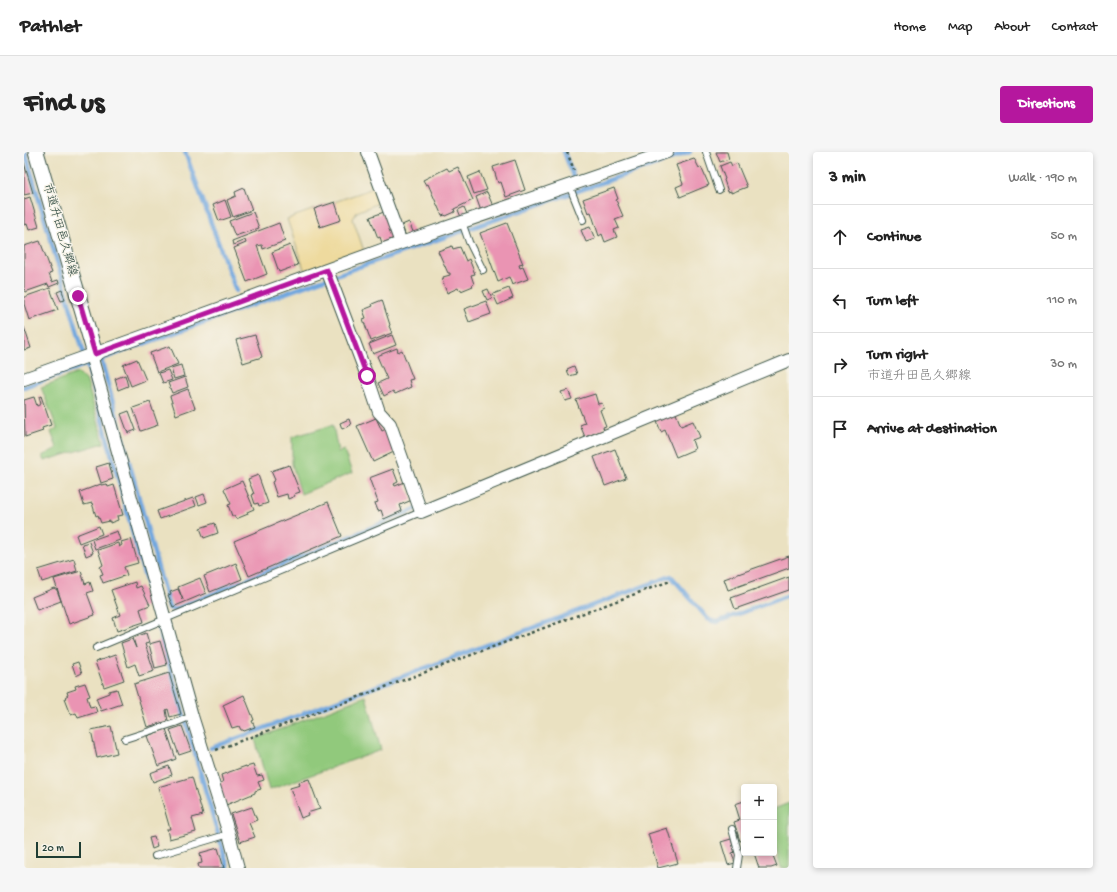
<!DOCTYPE html>
<meta charset="utf-8">
<style>
:root{--surface:#fff;--page:#f6f6f6;--text:#222;--muted:#767676;--line:#e0e0e0;--accent:#b5179e}
body{margin:0;font-family:"Gochi Hand","Klee One",sans-serif;background:var(--page);color:var(--text)}
.controls{position:absolute;right:12px;bottom:12px;display:grid;overflow:hidden;border-radius:4px;box-shadow:0 2px 6px #0003}
.controls button{width:36px;height:36px;display:grid;place-items:center;padding:0;border:0;border-bottom:1px solid var(--line);background:var(--surface);color:var(--text);font:20px sans-serif}
.scale{position:absolute;left:12px;bottom:10px;width:45px;box-sizing:border-box;padding-left:4px;border:2px solid #1f3d34;border-top:0;font-size:11px;line-height:14px;white-space:nowrap;color:#1f3d34;-webkit-text-stroke:3px #f7f3e8;paint-order:stroke}
.stop{position:absolute;width:12px;height:12px;margin:-9px;border:3px solid #b5179e;border-radius:50%;background:#fff}
.stop.end{background:#b5179e;border-color:#fff;box-shadow:0 1px 4px #0008}
.list{margin:0;padding:0;list-style:none}
h2{display:flex;justify-content:space-between;align-items:center;height:52px;margin:0;padding:0 16px;font-size:17px}
h2 small{font-size:13px;font-weight:400;color:var(--muted)}
.list li{display:grid;grid-template-columns:26px 1fr auto;gap:12px;align-items:center;box-sizing:border-box;height:64px;padding:0 16px;border-top:1px solid var(--line)}
.list b{display:block;font-size:15px;white-space:nowrap}
.list p{margin:0;font-size:13px;white-space:nowrap;color:var(--muted)}
.list em{font-size:13px;font-style:normal;color:var(--muted)}
.icon{flex:none;width:22px;height:22px;fill:none;stroke:currentColor;stroke-width:2;stroke-linecap:round;stroke-linejoin:round}
.map{position:relative;flex:none;width:765px;height:716px;overflow:hidden;border-radius:4px}
header{display:flex;align-items:center;gap:24px;box-sizing:border-box;height:56px;padding:0 20px;background:var(--surface);border-bottom:1px solid var(--line)}
header strong{font-size:19px}
nav{display:flex;gap:22px;margin-inline-start:auto;font-size:14px}
.intro{display:flex;align-items:center;justify-content:space-between;box-sizing:border-box;height:96px;padding:0 24px}
h1{margin:0;font-size:28px}
.button{padding:10px 18px;border-radius:4px;background:var(--accent);color:#fff;font-size:14px;font-weight:700}
main{display:flex;gap:24px;padding:0 24px}
aside{flex:1;background:var(--surface);border-radius:4px;box-shadow:0 2px 6px #0003}
.map>svg:first-child{display:block}
.green{fill:#91c97c;stroke:#588358}
.sand{fill:#eeda9e;stroke:#868c69}
.lines{fill:none;stroke-linecap:round;stroke-linejoin:round}
.stream{stroke:#71a7df;stroke-width:4.5}
.building{fill:#ea94b3}
.service-casing{stroke:#3d5649;stroke-width:8}
.minor-casing{stroke:#3d5649;stroke-width:14}
.tertiary-casing{stroke:#3d5649;stroke-width:17}
.path{stroke:#3d5649;stroke-width:2.5;stroke-dasharray:3 3;stroke-linecap:butt}
.service{stroke:#fff;stroke-width:6}
.minor{stroke:#fff;stroke-width:12}
.tertiary{stroke:#fff;stroke-width:15}
.route{stroke:#b5179e;stroke-width:5}
.labels{text-anchor:middle;dominant-baseline:central;stroke-width:3;stroke-linejoin:round;paint-order:stroke}
.street-label{font-size:12px;fill:#1f3d34;stroke:#f7f3e8}
</style>
<header>
<strong>Pathlet</strong>
<nav><a>Home</a><a>Map</a><a>About</a><a>Contact</a></nav>
</header>
<div class="intro"><h1>Find us</h1><a class="button">Directions</a></div>
<main>
<div class="map">
<svg width="765" height="716" viewBox="0 0 765 716">
<rect width="100%" height="100%" fill="#f7f3e8"/>
<filter id="ink" filterUnits="userSpaceOnUse"><feTurbulence type="fractalNoise" baseFrequency=".025" numOctaves="2"/><feDisplacementMap in="SourceGraphic" scale="8" xChannelSelector="R" yChannelSelector="G"/><feConvolveMatrix kernelMatrix="1 2 1 2 8 2 1 2 1" color-interpolation-filters="sRGB"/></filter>
<filter id="wash" filterUnits="userSpaceOnUse"><feTurbulence type="fractalNoise" baseFrequency=".012" numOctaves="4" result="noise"/><feDisplacementMap in="SourceGraphic" scale="16" xChannelSelector="R" yChannelSelector="G"/><feGaussianBlur stdDeviation="0.9" result="paint"/><feColorMatrix in="noise" values="0 0 0 0 0 0 0 0 0 0 0 0 0 0 0 0 0 1.4 0 .05"/><feComposite in="paint" operator="in"/></filter>
<g filter="url(#wash)">
<rect width="100%" height="100%" fill="#eae1c1"/>
<!-- green -->
<path class="green" d="M 54,221 L 63,230 L 80,291 L 20,309 L 18,304 L 33,296 L 27,280 L 33,276 L 17,235 Z
M 309,273 L 314,300 L 320,298 L 328,321 L 277,342 L 268,312 L 268,285 Z
M 342,544 L 357,598 L 245,638 L 231,587 Z
M 765,651 L 765,716 L 757,716 L 750,689 L 750,657 Z"/>
<!-- sand -->
<path class="sand" d="M 352,35 L 357,50 L 333,60 L 329,67 L 340,99 L 281,120 L 263,67 Z"/>
<g class="lines">
<!-- stream -->
<path class="stream" d="M 1,0 L 63,212 L 136,481 L 204,716
M 161,0 L 212,139
M 540,0 L 549,24
M 77,207 L 145,456 L 150,458 L 394,356
M 75,208 L 309,124 L 666,0
M 0,235 L 64,212
M 187,596 L 647,424 L 684,467 L 688,469 L 693,470 L 765,443"/>
</g>
<g id="blocks">
<!-- building -->
<path class="building" d="M 692,0 L 703,0 L 705,7 L 696,10 Z
M 670,7 L 671,8 L 675,16 L 677,15 L 685,33 L 656,45 L 652,35 L 659,32 L 652,13 Z
M 491,8 L 501,38 L 482,45 L 477,30 L 474,31 L 469,15 Z
M 706,10 L 708,14 L 713,11 L 723,35 L 707,41 L 707,39 L 704,40 L 700,28 L 701,27 L 696,14 Z
M 0,11 L 9,41 L 0,43 Z
M 434,15 L 449,48 L 430,57 L 431,60 L 422,64 L 421,63 L 418,64 L 404,32 L 402,33 L 399,28 L 423,16 L 425,19 Z
M 456,20 L 463,38 L 450,42 L 444,25 Z
M 220,36 L 228,58 L 209,65 L 203,48 L 212,44 L 211,40 Z
M 590,36 L 594,47 L 592,48 L 599,64 L 591,67 L 595,76 L 590,78 L 593,85 L 581,90 L 578,82 L 575,84 L 567,60 L 564,61 L 559,47 Z
M 463,40 L 469,54 L 457,59 L 452,45 Z
M 6,45 L 15,75 L 5,78 L 3,72 L 0,73 L 0,47 Z
M 201,48 L 207,65 L 195,69 L 189,53 Z
M 311,50 L 317,68 L 296,75 L 290,57 Z
M 440,55 L 443,62 L 437,65 L 434,58 Z
M 229,60 L 235,76 L 211,84 L 205,69 Z
M 360,60 L 370,86 L 358,91 L 356,85 L 354,86 L 346,65 Z
M 385,70 L 390,82 L 382,85 L 378,73 Z
M 255,71 L 261,89 L 239,97 L 238,93 L 233,94 L 243,122 L 223,130 L 210,96 L 222,91 L 221,88 L 209,93 L 208,89 Z
M 483,71 L 499,112 L 495,113 L 496,116 L 499,115 L 504,127 L 488,133 L 485,125 L 474,130 L 456,81 Z
M 566,75 L 571,87 L 562,90 L 557,78 Z
M 16,89 L 28,121 L 25,122 L 28,130 L 34,128 L 35,131 L 25,135 L 24,132 L 1,140 L 0,136 L 0,94 Z
M 266,93 L 274,113 L 255,120 L 248,100 Z
M 428,94 L 429,97 L 436,95 L 442,109 L 445,107 L 451,122 L 447,123 L 450,132 L 448,133 L 449,134 L 437,139 L 437,137 L 435,138 L 434,136 L 423,141 L 418,128 L 420,127 L 419,125 L 426,123 L 426,121 L 424,121 L 414,99 Z
M 26,136 L 34,158 L 5,168 L 0,152 L 0,145 Z
M 485,136 L 489,146 L 474,153 L 469,142 Z
M 464,137 L 468,146 L 463,148 L 459,139 Z
M 38,138 L 41,148 L 37,149 L 33,140 Z
M 358,148 L 366,173 L 365,174 L 368,181 L 347,189 L 339,167 L 342,166 L 339,158 L 349,154 L 348,152 Z
M 462,149 L 467,162 L 445,170 L 440,157 Z
M 0,175 L 7,196 L 0,198 Z
M 231,183 L 238,205 L 219,211 L 212,188 Z
M 368,183 L 372,193 L 349,202 L 345,192 Z
M 146,194 L 154,212 L 133,220 L 126,201 Z
M 373,196 L 374,200 L 378,198 L 389,227 L 385,228 L 387,235 L 371,242 L 369,239 L 360,244 L 354,231 L 363,227 L 353,204 Z
M 113,207 L 122,228 L 107,234 L 99,213 Z
M 157,213 L 160,224 L 150,227 L 147,216 Z
M 550,214 L 553,222 L 545,224 L 543,217 Z
M 144,218 L 148,228 L 139,231 L 135,221 Z
M 101,223 L 104,234 L 94,238 L 91,227 Z
M 161,225 L 164,235 L 148,241 L 144,231 Z
M 164,237 L 171,256 L 152,263 L 146,244 Z
M 544,238 L 548,247 L 541,249 L 537,240 Z
M 571,242 L 574,252 L 578,251 L 580,256 L 576,258 L 582,274 L 579,275 L 580,278 L 561,285 L 556,273 L 561,271 L 552,248 Z
M 17,244 L 27,273 L 18,276 L 19,279 L 1,285 L 0,248 L 10,245 L 13,254 L 17,252 L 15,245 Z
M 126,250 L 134,273 L 117,279 L 109,256 Z
M 105,259 L 112,278 L 104,281 L 97,262 Z
M 651,259 L 657,274 L 669,269 L 676,285 L 668,288 L 671,297 L 652,305 L 641,278 L 637,280 L 632,267 Z
M 352,266 L 358,279 L 362,277 L 372,299 L 349,310 L 333,274 Z
M 325,267 L 327,273 L 318,277 L 316,271 Z
M 591,297 L 602,326 L 581,334 L 570,305 Z
M 85,311 L 89,327 L 77,331 L 72,315 Z
M 265,313 L 276,340 L 270,342 L 271,344 L 264,347 L 263,342 L 253,345 L 248,330 L 251,328 L 247,319 Z
M 369,317 L 374,330 L 370,332 L 371,334 L 381,330 L 388,348 L 376,353 L 378,359 L 360,367 L 357,358 L 354,359 L 351,351 L 354,350 L 345,326 Z
M 234,323 L 244,351 L 235,354 L 234,351 L 231,352 L 228,343 L 230,342 L 224,327 Z
M 218,329 L 230,357 L 223,360 L 224,362 L 212,367 L 210,364 L 208,364 L 204,353 L 207,352 L 200,337 Z
M 77,332 L 77,333 L 83,332 L 84,335 L 90,333 L 99,363 L 93,364 L 94,368 L 86,371 L 86,369 L 77,371 L 74,363 L 72,364 L 68,351 L 60,353 L 56,340 Z
M 180,342 L 183,350 L 175,353 L 172,345 Z
M 169,346 L 172,354 L 136,367 L 133,359 Z
M 304,350 L 318,384 L 225,424 L 210,389 Z
M 191,371 L 194,381 L 180,386 L 176,376 Z
M 75,374 L 78,382 L 55,391 L 52,383 Z
M 93,379 L 96,388 L 71,397 L 68,388 Z
M 107,387 L 114,411 L 100,415 L 103,423 L 79,431 L 76,423 L 79,422 L 76,415 L 79,413 L 74,398 L 94,391 L 95,395 L 98,393 L 97,390 Z
M 65,390 L 69,401 L 62,404 L 58,392 Z
M 765,404 L 765,416 L 704,438 L 700,427 Z
M 50,407 L 53,419 L 18,430 L 14,418 Z
M 212,411 L 218,427 L 186,440 L 180,424 Z
M 57,419 L 61,432 L 66,430 L 69,439 L 63,441 L 71,463 L 45,472 L 30,427 Z
M 765,425 L 765,438 L 711,457 L 707,446 Z
M 176,426 L 182,441 L 149,455 L 144,443 L 147,442 L 146,440 L 154,437 L 159,448 L 154,435 Z
M 111,430 L 112,436 L 117,434 L 126,453 L 116,457 L 120,470 L 93,479 L 89,466 L 96,463 L 87,438 Z
M 30,436 L 33,438 L 37,449 L 13,458 L 8,445 Z
M 122,481 L 125,491 L 121,492 L 130,519 L 115,524 L 111,512 L 104,515 L 97,491 L 108,487 L 112,496 L 109,486 Z
M 136,489 L 143,513 L 131,516 L 125,492 Z
M 91,503 L 100,528 L 80,535 L 71,510 Z
M 54,510 L 58,521 L 52,524 L 48,512 Z
M 145,521 L 157,562 L 146,565 L 144,557 L 142,558 L 144,569 L 123,575 L 110,532 Z
M 61,531 L 66,544 L 63,545 L 66,555 L 71,554 L 73,560 L 54,566 L 52,561 L 47,563 L 46,559 L 45,560 L 40,547 L 42,546 L 41,545 L 44,543 L 43,540 L 52,537 L 51,534 Z
M 93,537 L 98,552 L 77,559 L 72,546 L 85,541 L 85,539 Z
M 220,543 L 230,568 L 228,569 L 231,575 L 220,579 L 219,578 L 217,578 L 215,574 L 208,576 L 199,553 Z
M 87,574 L 93,601 L 73,606 L 67,578 Z
M 158,574 L 167,599 L 155,603 L 146,578 Z
M 142,577 L 152,607 L 134,614 L 123,584 Z
M 229,613 L 233,624 L 238,623 L 240,628 L 234,630 L 237,637 L 231,639 L 231,641 L 202,653 L 194,631 L 199,630 L 197,623 L 222,614 L 222,615 Z
M 145,614 L 148,623 L 129,630 L 126,621 Z
M 168,625 L 179,663 L 168,666 L 172,680 L 145,687 L 143,677 L 146,677 L 134,635 Z
M 285,627 L 296,657 L 283,661 L 284,663 L 277,666 L 266,636 L 276,633 L 275,630 Z
M 720,649 L 720,688 L 716,689 L 710,670 L 716,668 L 711,652 Z
M 228,655 L 233,668 L 225,671 L 231,685 L 216,690 L 207,662 Z
M 643,676 L 654,711 L 634,716 L 624,682 Z
M 130,685 L 133,695 L 128,697 L 125,686 Z
M 707,687 L 711,700 L 708,701 L 711,711 L 704,713 L 697,690 Z
M 194,696 L 200,716 L 175,716 L 174,712 L 178,711 L 176,701 Z
M 730,701 L 748,701 L 753,714 L 747,716 L 735,716 Z"/>
</g>
</g>
<g filter="url(#ink)">
<use href="#blocks" fill-opacity="0" stroke="#3d5649" stroke-width="1"/>
<g class="lines">
<defs>
<path id="service" d="M 682,0 L 695,38
M 545,33 L 559,68
M 438,70 L 445,90 L 459,118
M 72,496 L 397,360
M 101,587 L 151,571 L 168,564
M 708,677 L 715,703 L 713,716
M 131,704 L 205,682"/>
<path id="minor" d="M 344,0 L 377,91
M 303,118 L 343,224 L 355,260 L 366,272 L 397,360 L 765,208
M 0,227 L 67,203
M 214,716 L 205,682 L 168,564 L 67,203 L 377,91 L 643,0"/>
<path id="tertiary" d="M 12,0 L 71,202"/>
</defs>
<!-- service casing -->
<use href="#service" class="service-casing"/>
<!-- minor casing -->
<use href="#minor" class="minor-casing"/>
<!-- tertiary casing -->
<use href="#tertiary" class="tertiary-casing"/>
<!-- path -->
<path class="path" d="M 543,0 L 550,18
M 192,598 L 646,429"/>
<!-- service -->
<use href="#service" class="service"/>
<!-- minor -->
<use href="#minor" class="minor"/>
<!-- tertiary -->
<use href="#tertiary" class="tertiary"/>
</g>
</g>
<g class="lines" filter="url(#ink)">
<!-- route -->
<path class="route" d="M 54,144 L 71,202 L 303,118 L 343,224"/>
</g>
<g class="labels">
<!-- street labels -->
<g class="street-label">
<text transform="translate(35 78) rotate(74)">市道升田邑久郷線</text>
</g>
</g>
</svg>
<div class="controls">
<button>+</button>
<button>−</button>
</div>
<div class="scale">20 m</div>
<div class="stop" style="left:343px;top:224px"></div>
<div class="stop end" style="left:54px;top:144px"></div>
</div>
<aside>
<h2>3 min<small>Walk · 190 m</small></h2>
<ul class="list">
<li><svg class="icon" aria-label="ahead" viewBox="0 0 24 24"><path d="M12 20V5M6 11l6-6 6 6"/></svg><div><b>Continue</b></div><em>50 m</em></li>
<li><svg class="icon" aria-label="left" viewBox="0 0 24 24"><path d="M17 20v-9H6M10 6l-5 5 5 5"/></svg><div><b>Turn left</b></div><em>110 m</em></li>
<li><svg class="icon" aria-label="right" viewBox="0 0 24 24"><path d="M7 20v-9h11M14 6l5 5-5 5"/></svg><div><b>Turn right</b><p>市道升田邑久郷線</p></div><em>30 m</em></li>
<li><svg class="icon" aria-label="arrive" viewBox="0 0 24 24"><path d="M6 21V4h12l-3 4 3 4H6"/></svg><div><b>Arrive at destination</b></div></li>
</ul>
</aside>
</main>
